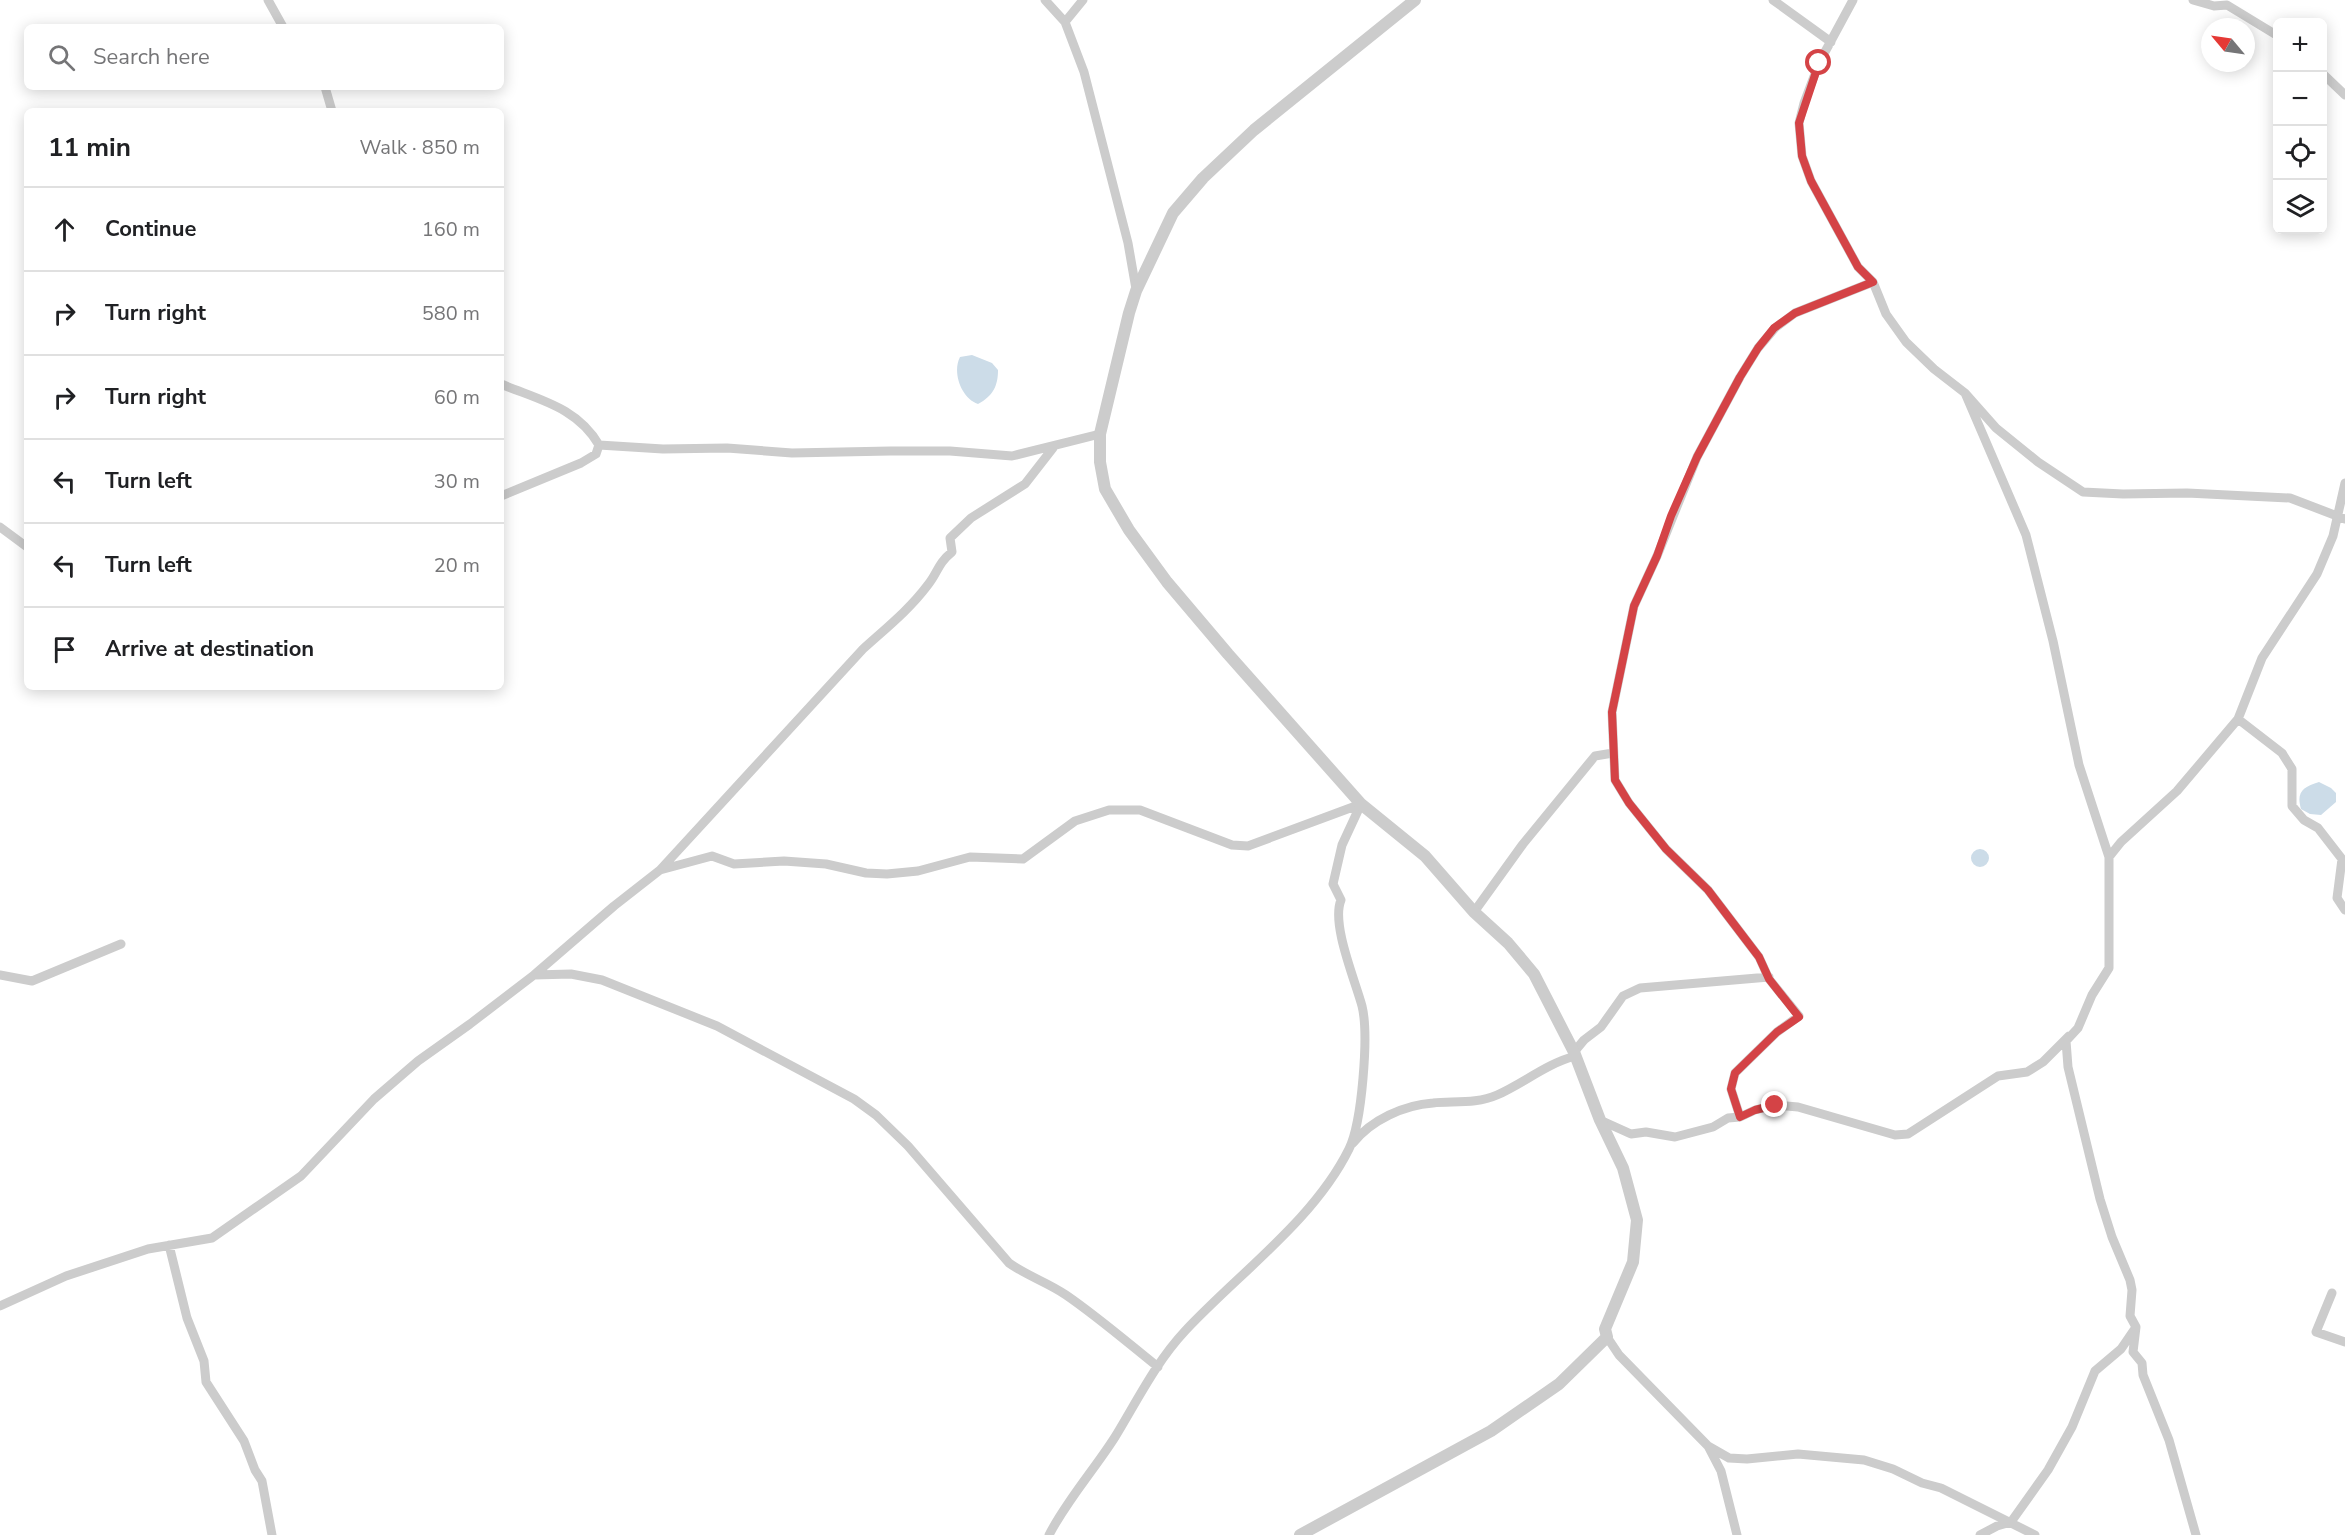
<!DOCTYPE html>
<meta charset="utf-8">
<style>
:root{--surface:#fff;--page:#f2f2f2;--text:#202124;--muted:#757577;--line:#e0e0e0}
body{margin:0;font-family:"Nunito Sans",sans-serif;background:var(--page);color:var(--text)}
.controls{position:absolute;right:18px;top:18px;display:grid;overflow:hidden;border-radius:9px;box-shadow:0 3px 15px #0003}
.controls button{width:54px;height:54px;display:grid;place-items:center;padding:0;border:0;border-bottom:2px solid var(--line);background:var(--surface);color:var(--text);font:30px sans-serif}
.compass{position:absolute;left:2201px;top:18px;width:54px;height:54px;border-radius:50%;background:var(--surface);box-shadow:0 3px 15px #0003;rotate:299deg}
.stop{position:absolute;width:18px;height:18px;margin:-14px;border:4px solid #d44346;border-radius:50%;background:#fff}
.stop.end{background:#d44346;border-color:#fff;box-shadow:0 2px 6px #0008}
.list{margin:0;padding:0;list-style:none}
h2{display:flex;justify-content:space-between;align-items:center;height:78px;margin:0;padding:0 24px;font-size:26px}
h2 small{font-size:20px;font-weight:400;color:var(--muted)}
.list li{display:grid;grid-template-columns:39px 1fr auto;gap:18px;align-items:center;box-sizing:border-box;height:84px;padding:0 24px;border-top:2px solid var(--line)}
.list b{display:block;font-size:22px;white-space:nowrap}
.list em{font-size:20px;font-style:normal;color:var(--muted)}
.icon{flex:none;width:33px;height:33px;fill:none;stroke:currentColor;stroke-width:2;stroke-linecap:round;stroke-linejoin:round}
.map{position:relative;flex:none;width:2345px;height:1535px;overflow:hidden}
.search{position:absolute;background:var(--surface);box-shadow:0 3px 15px #0003;left:24px;top:24px;width:480px;height:66px;display:flex;align-items:center;gap:15px;box-sizing:border-box;padding:0 21px;border-radius:9px;color:var(--muted);font-size:22px}
.panel{position:absolute;background:var(--surface);box-shadow:0 3px 15px #0003;left:24px;top:108px;width:480px;height:582px;border-radius:9px}
.map>svg:first-child{display:block}
.water{fill:#ccdce8}
.lines{fill:none;stroke-linecap:round;stroke-linejoin:round}
.minor{stroke:#ccc;stroke-width:9}
.tertiary{stroke:#ccc;stroke-width:12}
.route{stroke:#d44346;stroke-width:8}
</style>
<div class="map">
<svg width="2345" height="1535" viewBox="0 0 2345 1535">
<rect width="100%" height="100%" fill="#fff"/>
<!-- water -->
<path class="water" d="M 972,355 L 992,363 L 998,370 C 998,386 993,396 978,404 C 961,398 952,372 960,357 Z
M 2319,782 L 2331,788 L 2336,793 L 2336,802 L 2321,815 L 2310,814 L 2301,809 C 2296,792 2303,787 2319,782 Z
M1971 858a9 9 0 1 1 18 0a9 9 0 1 1-18 0Z"/>
<g class="lines">
<!-- minor -->
<path class="minor" d="M 268,0 L 283,27
M 1045,0 L 1065,22 L 1084,72 L 1128,243 L 1136,289
M 1773,0 L 1831,42
M 1853,0 L 1819,63 L 1804,103 L 1799,123 L 1802,156 L 1811,181 L 1858,267 L 1873,282 L 1886,314 L 1906,342 L 1934,369 L 1965,393 L 1996,428 L 2038,462 L 2083,492 L 2123,494 L 2187,493 L 2290,498 L 2345,519
M 2193,0 L 2214,6 L 2227,5 L 2278,36
M 1065,22 L 1083,0
M 2322,73 L 2345,95
M 325,87 L 332,111
M 501,384 C 539,400 577,407 599,445
M 1965,393 L 2026,535 L 2053,641 L 2079,765 L 2109,857 L 2109,968 L 2092,995 L 2078,1028 L 2066,1041 L 2068,1067 L 2100,1199 L 2112,1237 L 2130,1280 L 2132,1290 L 2130,1316 L 2136,1327 L 2133,1352 L 2142,1363 L 2143,1375 L 2169,1440 L 2196,1535
M 501,496 L 581,463 L 596,454 L 599,445 L 663,449 L 727,448 L 792,453 L 890,451 L 950,451 L 1012,456 L 1100,434
M 0,527 L 27,547
M 2238,719 L 2282,753 L 2292,769 L 2292,806 L 2304,820 L 2318,828 L 2342,859 L 2337,898 L 2345,910
M 2109,857 L 2121,842 L 2177,791 L 2238,719 L 2262,658 L 2317,574 L 2333,536 L 2345,483
M 660,870 L 712,856 L 734,864 L 784,861 L 826,864 L 866,873 L 887,874 L 918,871 L 970,857 L 1023,859 L 1075,821 L 1109,810 L 1140,810 L 1232,845 L 1248,846 L 1361,804
M 1474,912 L 1523,844 L 1595,756 L 1613,753
M 0,975 L 32,981 L 121,944
M 534,975 L 571,974 L 602,980 L 717,1026 L 854,1099 L 876,1115 L 908,1146 L 1009,1263 C 1027,1276 1047,1282 1066,1295 C 1098,1317 1128,1343 1158,1367
M 1574,1052 L 1584,1040 L 1601,1027 L 1623,996 L 1640,988 L 1769,977
M 1740,1117 L 1731,1089 L 1735,1073 L 1777,1032 L 1799,1016 L 1769,979 L 1759,957 L 1708,890 L 1666,849 L 1629,803 L 1615,780 L 1612,712 L 1634,606 L 1657,556 L 1697,457 L 1740,377 L 1758,348 L 1775,328 L 1795,313 L 1873,282
M 1600,1120 L 1631,1134 L 1646,1132 L 1675,1137 L 1713,1127 L 1728,1118 L 1740,1117 L 1755,1110 L 1775,1105 L 1798,1107 L 1895,1135 L 1908,1134 L 1998,1076 L 2027,1072 L 2043,1062 L 2069,1036
M 1353,1143 C 1371,1120 1404,1105 1433,1103 C 1454,1101 1477,1104 1497,1095 C 1524,1083 1546,1064 1575,1056
M 169,1245 L 187,1318 L 204,1361 L 206,1382 L 244,1441 L 255,1470 L 262,1481 L 272,1535
M 2332,1293 L 2316,1332 L 2345,1342
M 0,1306 L 66,1276 L 148,1249 L 212,1238 L 301,1176 L 374,1099 L 418,1061 L 470,1024 L 534,975 L 614,906 L 660,870 L 863,649 C 885,629 909,610 927,586 C 938,573 937,564 952,552 L 950,538 L 971,518 L 1025,484 L 1053,448
M 1607,1337 L 1619,1355 L 1708,1446 L 1721,1471 L 1737,1535
M 1708,1446 L 1729,1458 L 1747,1459 L 1798,1454 L 1864,1460 L 1893,1469 L 1922,1483 L 1941,1488 L 2035,1535
M 1049,1535 C 1067,1500 1094,1470 1115,1437 C 1137,1401 1156,1362 1185,1331 C 1238,1274 1314,1220 1349,1149 C 1362,1123 1369,1034 1362,1006 C 1355,980 1331,924 1341,900 L 1333,884 L 1342,845 L 1361,804
M 1980,1535 L 1997,1526 L 2011,1522 L 2048,1470 L 2072,1427 L 2095,1371 L 2121,1349 L 2134,1330"/>
<!-- tertiary -->
<path class="tertiary" d="M 1300,1535 L 1491,1431 L 1559,1384 L 1607,1337 L 1605,1329 L 1633,1262 L 1637,1220 L 1623,1168 L 1600,1120 L 1574,1052 L 1534,974 L 1508,943 L 1474,912 L 1425,856 L 1361,804 L 1228,654 L 1167,582 L 1129,530 L 1105,489 L 1100,462 L 1100,434 L 1129,313 L 1136,291 L 1173,213 L 1203,178 L 1254,130 L 1415,0"/>
</g>
<g class="lines">
<!-- route -->
<path class="route" d="M 1775,1105 L 1755,1110 L 1740,1117 L 1731,1089 L 1735,1073 L 1777,1032 L 1799,1017 L 1769,979 L 1759,957 L 1708,890 L 1666,849 L 1629,803 L 1615,780 L 1612,712 L 1634,606 L 1657,556 L 1671,516 L 1697,457 L 1740,377 L 1758,348 L 1774,328 L 1795,313 L 1873,282 L 1858,267 L 1811,181 L 1802,156 L 1799,123 L 1819,63"/>
</g>
</svg>
<div class="controls">
<button>+</button>
<button>−</button>
<button><svg class="icon" aria-label="locate" viewBox="0 0 24 24"><circle cx="12" cy="12" r="6"/><path d="M12 2v4M12 18v4M2 12h4M18 12h4"/></svg></button>
<button><svg class="icon" aria-label="layers" viewBox="0 0 24 24"><path d="M12 4l9 5-9 5-9-5zM3 14l9 5 9-5"/></svg></button>
</div>
<svg class="compass" viewBox="-18 -18 36 36"><path d="M0-13l5 13h-10z" fill="#e53935"/><path d="M0 13l5-13h-10z" fill="#757577"/></svg>
<div class="stop" style="left:1819px;top:63px"></div>
<div class="stop end" style="left:1775px;top:1105px"></div>
<div class="search"><svg class="icon" aria-label="search" viewBox="0 0 24 24"><circle cx="10" cy="10" r="6"/><path d="M15 15l6 6"/></svg>Search here</div>
<section class="panel">
<h2>11 min<small>Walk · 850 m</small></h2>
<ul class="list">
<li><svg class="icon" aria-label="ahead" viewBox="0 0 24 24"><path d="M12 20V5M6 11l6-6 6 6"/></svg><div><b>Continue</b></div><em>160 m</em></li>
<li><svg class="icon" aria-label="right" viewBox="0 0 24 24"><path d="M7 20v-9h11M14 6l5 5-5 5"/></svg><div><b>Turn right</b></div><em>580 m</em></li>
<li><svg class="icon" aria-label="right" viewBox="0 0 24 24"><path d="M7 20v-9h11M14 6l5 5-5 5"/></svg><div><b>Turn right</b></div><em>60 m</em></li>
<li><svg class="icon" aria-label="left" viewBox="0 0 24 24"><path d="M17 20v-9H6M10 6l-5 5 5 5"/></svg><div><b>Turn left</b></div><em>30 m</em></li>
<li><svg class="icon" aria-label="left" viewBox="0 0 24 24"><path d="M17 20v-9H6M10 6l-5 5 5 5"/></svg><div><b>Turn left</b></div><em>20 m</em></li>
<li><svg class="icon" aria-label="arrive" viewBox="0 0 24 24"><path d="M6 21V4h12l-3 4 3 4H6"/></svg><div><b>Arrive at destination</b></div></li>
</ul>
</section>
</div>
